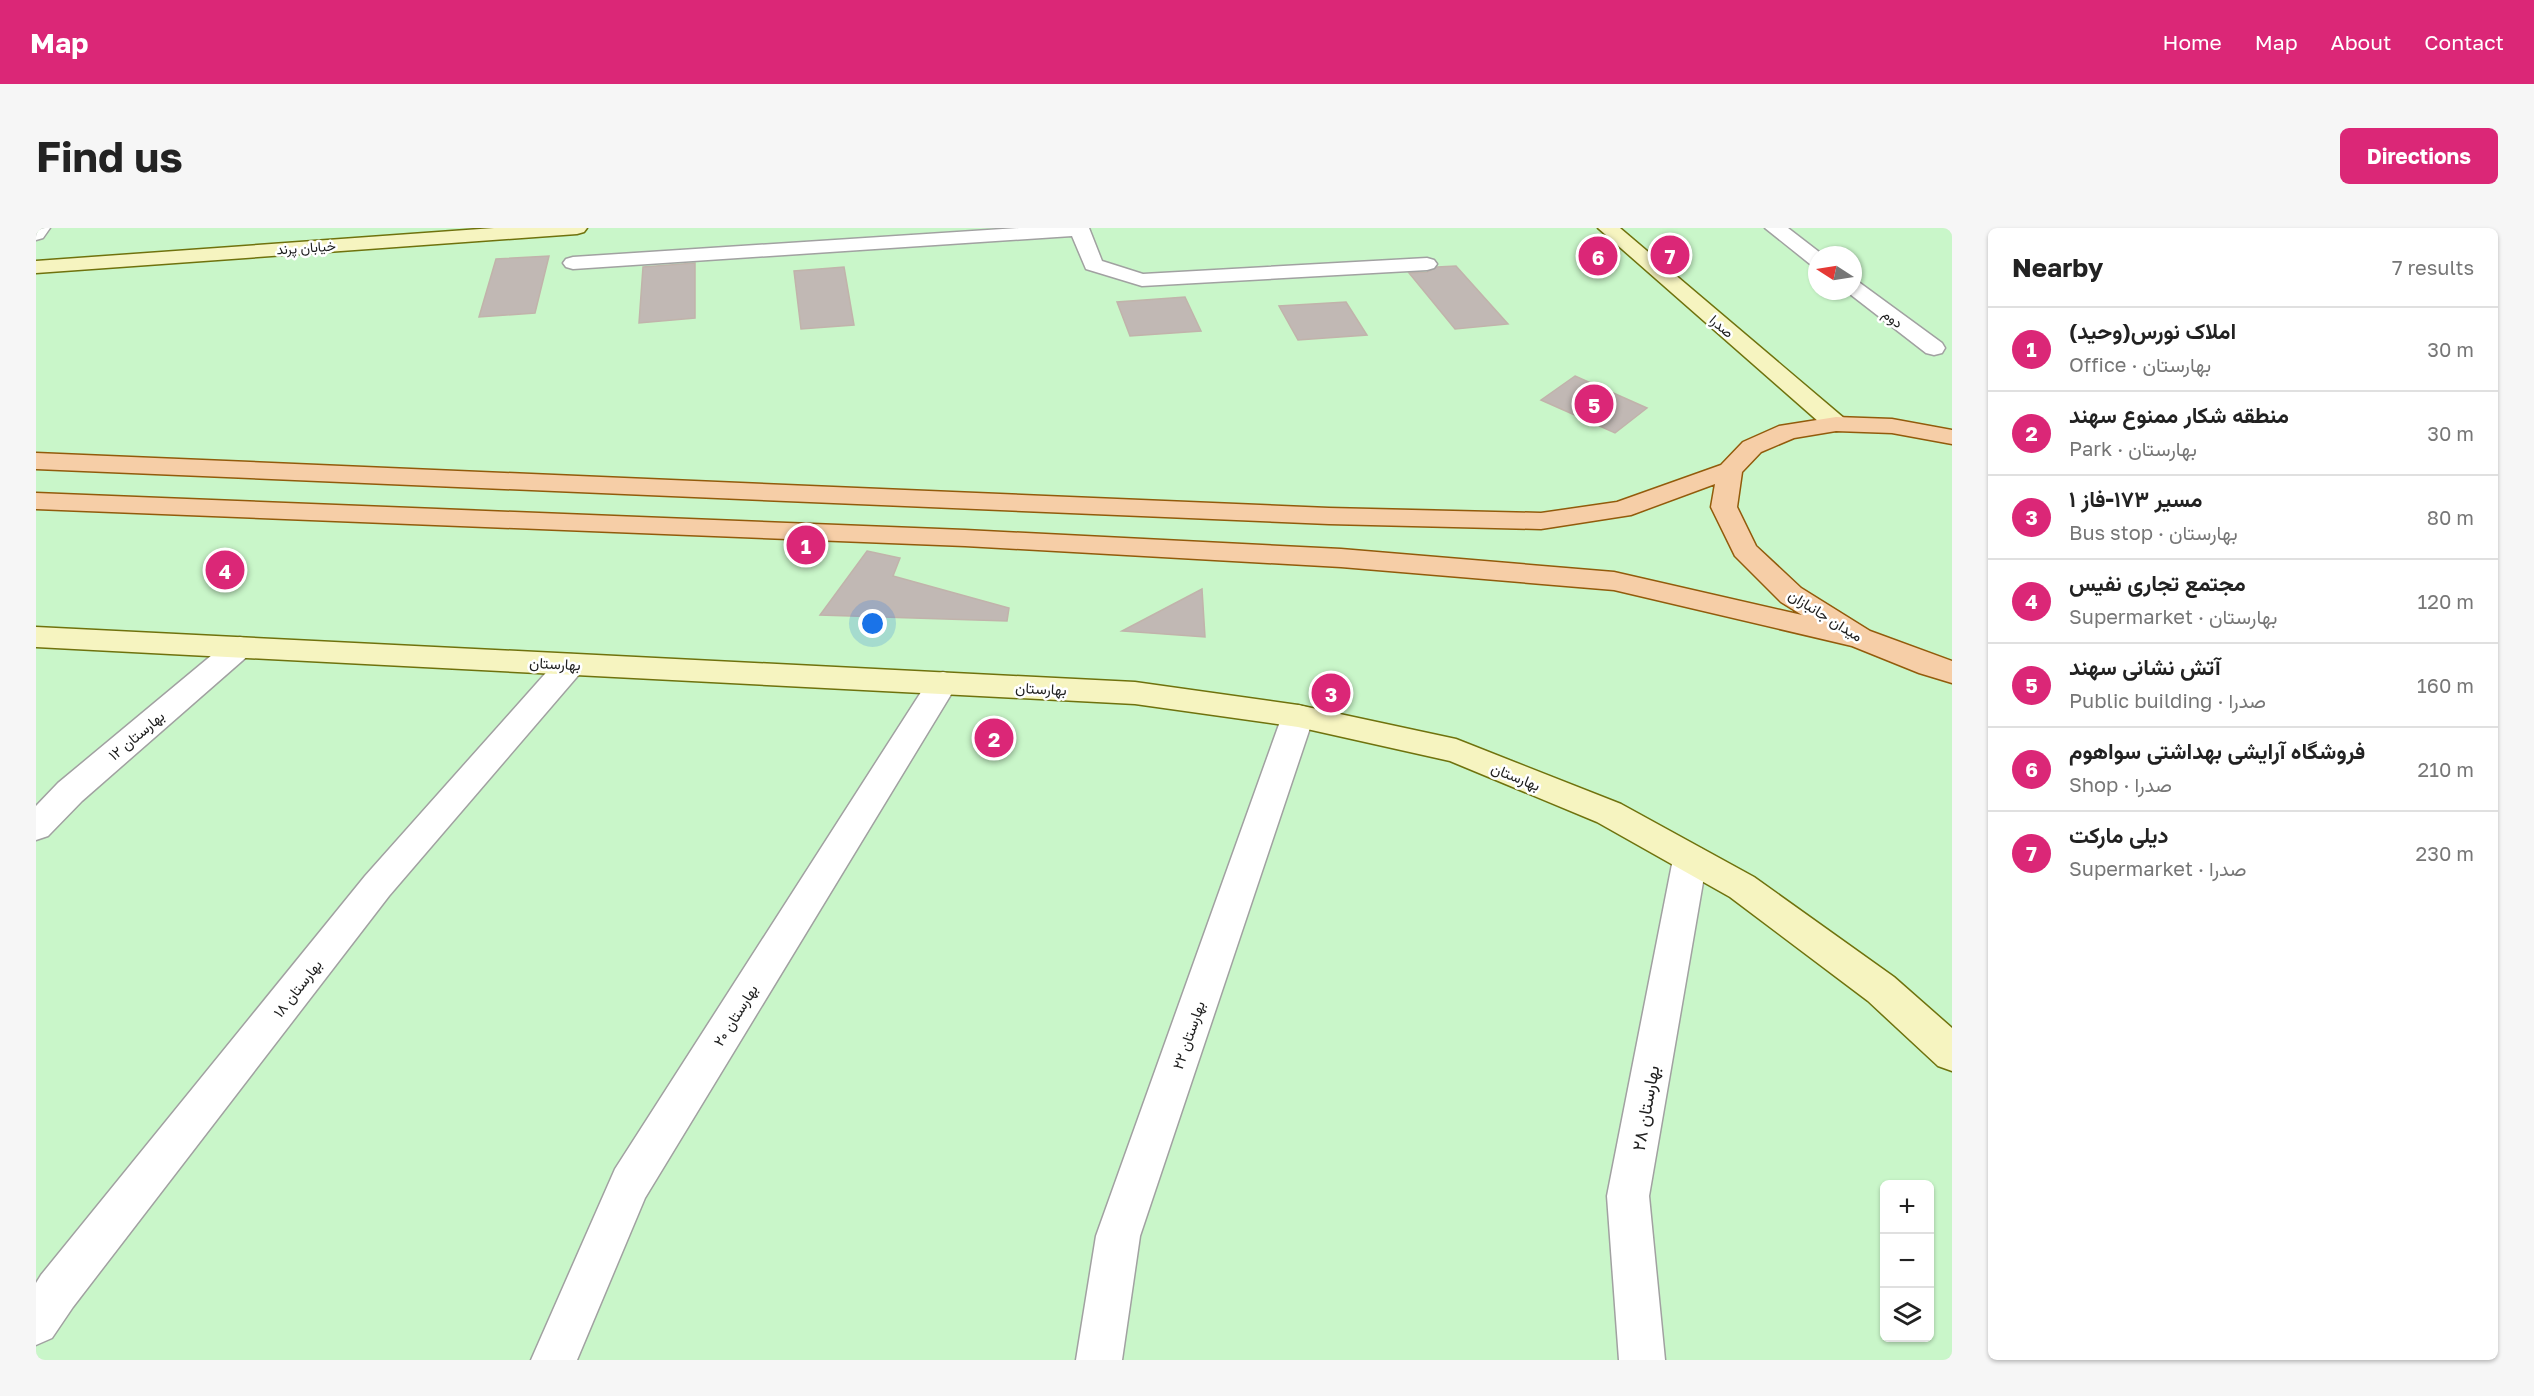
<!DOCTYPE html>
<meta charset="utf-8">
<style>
:root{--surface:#fff;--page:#f6f6f6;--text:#222;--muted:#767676;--line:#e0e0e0;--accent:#db2777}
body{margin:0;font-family:"Golos Text",Vazirmatn,sans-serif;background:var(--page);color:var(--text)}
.controls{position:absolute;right:18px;bottom:18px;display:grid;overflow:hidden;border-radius:9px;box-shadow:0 2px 4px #0004}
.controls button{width:54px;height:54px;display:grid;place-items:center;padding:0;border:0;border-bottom:2px solid var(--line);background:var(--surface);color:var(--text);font:30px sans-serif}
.compass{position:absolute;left:1772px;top:18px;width:54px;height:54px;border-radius:50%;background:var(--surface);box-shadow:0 2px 4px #0004;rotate:282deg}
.you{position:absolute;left:837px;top:396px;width:21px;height:21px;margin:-15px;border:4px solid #fff;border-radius:50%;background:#1a73e8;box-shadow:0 0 0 9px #1a73e833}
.badge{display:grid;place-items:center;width:39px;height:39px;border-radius:50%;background:var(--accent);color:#fff;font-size:20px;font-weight:700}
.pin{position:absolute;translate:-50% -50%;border:3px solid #fff;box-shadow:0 2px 6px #0006}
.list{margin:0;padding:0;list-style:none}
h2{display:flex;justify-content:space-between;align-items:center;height:78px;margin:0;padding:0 24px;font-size:26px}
h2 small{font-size:20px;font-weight:400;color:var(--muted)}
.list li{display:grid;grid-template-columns:39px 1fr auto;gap:18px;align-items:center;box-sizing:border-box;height:84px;padding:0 24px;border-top:2px solid var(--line)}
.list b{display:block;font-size:22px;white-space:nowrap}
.list p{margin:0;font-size:20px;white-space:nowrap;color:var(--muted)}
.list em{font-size:20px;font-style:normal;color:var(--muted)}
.icon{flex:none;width:33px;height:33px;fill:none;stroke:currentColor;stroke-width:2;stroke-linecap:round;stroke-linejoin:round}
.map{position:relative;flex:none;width:1916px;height:1132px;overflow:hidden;border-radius:9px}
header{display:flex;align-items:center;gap:36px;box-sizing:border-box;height:84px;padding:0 30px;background:var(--accent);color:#fff}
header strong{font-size:28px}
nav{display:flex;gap:33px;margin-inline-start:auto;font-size:21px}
.intro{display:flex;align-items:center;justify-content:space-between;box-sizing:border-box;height:144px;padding:0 36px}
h1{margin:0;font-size:42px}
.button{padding:15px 27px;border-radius:9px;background:var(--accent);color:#fff;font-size:21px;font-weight:700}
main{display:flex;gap:36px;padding:0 36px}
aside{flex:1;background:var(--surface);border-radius:9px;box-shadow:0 2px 4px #0004}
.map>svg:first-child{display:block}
.park{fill:#c9f6c9;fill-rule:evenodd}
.building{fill:#c1b8b4;stroke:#c1b3ab;stroke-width:1.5}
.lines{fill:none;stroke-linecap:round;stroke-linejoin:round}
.street-casing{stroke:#a1a1a1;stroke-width:3}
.secondary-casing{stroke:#6f720d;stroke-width:3}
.primary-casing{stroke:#925b0b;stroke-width:3}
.street{fill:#fff;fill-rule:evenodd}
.secondary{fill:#f6f4c0;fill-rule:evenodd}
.primary{fill:#f6cea7;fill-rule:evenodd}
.labels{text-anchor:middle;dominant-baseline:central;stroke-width:5;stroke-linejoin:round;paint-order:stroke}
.far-street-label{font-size:14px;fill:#202020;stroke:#fff}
.street-label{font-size:15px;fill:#202020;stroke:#fff}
.near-street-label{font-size:18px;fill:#202020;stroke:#fff}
</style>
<header>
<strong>Map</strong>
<nav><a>Home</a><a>Map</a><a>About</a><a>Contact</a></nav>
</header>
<div class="intro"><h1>Find us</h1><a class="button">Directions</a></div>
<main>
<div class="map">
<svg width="1916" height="1132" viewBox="0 0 1916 1132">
<rect width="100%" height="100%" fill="#f0ede8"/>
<!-- park -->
<path class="park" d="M 0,0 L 1916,0 L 1916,1132 L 0,1132 ZM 1781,27 L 1817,27 L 1817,63 L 1781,63 ZM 1848,956 L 1894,956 L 1894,1110 L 1848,1110 Z"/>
<!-- building -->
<path class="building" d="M 513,28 L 499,85 L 443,89 L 460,31 Z
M 659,35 L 659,90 L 603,95 L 607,39 Z
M 1420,38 L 1472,96 L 1419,101 L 1373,45 L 1391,44 L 1401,39 Z
M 808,39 L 818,97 L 765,101 L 758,43 Z
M 1149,69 L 1165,103 L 1094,108 L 1081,74 Z
M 1310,74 L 1331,107 L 1262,112 L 1243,78 Z
M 1539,148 L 1611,180 L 1579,205 L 1505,172 Z
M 831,323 L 864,330 L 857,348 L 973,380 L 971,393 L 784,387 Z
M 1166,361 L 1169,409 L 1086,403 Z"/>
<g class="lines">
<defs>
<path id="street" d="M 0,0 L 14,0 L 7,10 L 0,12 Z
M 983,0 L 1053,0 L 1066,33 L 1107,46 L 1391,30 L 1398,32 L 1401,36 L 1398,40 L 1391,42 L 1106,58 L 1050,41 L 1036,8 L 537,41 L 530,39 L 527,35 L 530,31 L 537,29 Z
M 1729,0 L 1752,0 L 1787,27 L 1781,27 L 1781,38 L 1774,36 Z
M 1817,53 L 1824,55 L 1906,115 L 1909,120 L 1906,125 L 1898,127 L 1890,125 L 1810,63 L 1817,63 Z
M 204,409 L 214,412 L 219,419 L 214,426 L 46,573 L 12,608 L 0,612 L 0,578 L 22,555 L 194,412 Z
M 535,426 L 546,429 L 550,436 L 546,443 L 353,668 L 37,1079 L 16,1110 L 0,1117 L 0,1055 L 5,1047 L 329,648 L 524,429 Z
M 907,444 L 918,447 L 922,455 L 609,970 L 541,1132 L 495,1132 L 579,941 L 896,447 Z
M 1262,477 L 1273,480 L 1278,488 L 1104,1008 L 1086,1132 L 1040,1132 L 1060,1008 L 1246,488 L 1251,480 Z
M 1654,617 L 1666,621 L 1671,631 L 1613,968 L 1629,1132 L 1583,1132 L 1571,968 L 1637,631 L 1642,621 Z"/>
<path id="secondary" d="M 458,0 L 551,0 L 548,4 L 541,6 L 0,45 L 0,33 Z
M 1562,0 L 1584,0 L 1809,191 L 1812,196 L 1809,201 L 1800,203 L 1791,201 Z
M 0,399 L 1099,454 L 1262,477 L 1420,511 L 1585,576 L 1718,649 L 1858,749 L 1916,800 L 1916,843 L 1902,838 L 1832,773 L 1694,669 L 1561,594 L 1414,533 L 1262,499 L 1099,476 L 0,419 Z"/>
<path id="primary" d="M 1800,189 L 1856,191 L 1916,202 L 1916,216 L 1856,205 L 1800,203 L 1758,210 L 1725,224 L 1706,244 L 1701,279 L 1720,318 L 1765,360 L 1834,403 L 1916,433 L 1916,455 L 1883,445 L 1816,418 L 1578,362 L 1305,339 L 929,318 L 0,281 L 0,265 L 929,302 L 1305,321 L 1578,344 L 1766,387 L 1745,374 L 1699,328 L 1675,279 L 1679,256 L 1595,287 L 1505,301 L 1293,296 L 0,241 L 0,225 L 1293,280 L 1505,285 L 1581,274 L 1685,237 L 1707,214 L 1743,198 Z"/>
</defs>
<!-- street casing -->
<use href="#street" class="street-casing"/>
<!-- secondary casing -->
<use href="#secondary" class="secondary-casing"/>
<!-- primary casing -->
<use href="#primary" class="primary-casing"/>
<!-- street -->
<use href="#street" class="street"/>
<!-- secondary -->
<use href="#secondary" class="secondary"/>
<!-- primary -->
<use href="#primary" class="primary"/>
</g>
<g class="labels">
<!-- far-street labels -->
<g class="far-street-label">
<text transform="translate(270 19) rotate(-4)">خیابان پرند</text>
<text transform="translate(1857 90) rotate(37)">دوم</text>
<text transform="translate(1686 98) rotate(41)">صدرا</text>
</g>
<!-- street labels -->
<g class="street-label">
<text transform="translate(1790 387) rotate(32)">میدان جانبازان</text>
<text transform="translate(519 435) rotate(3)">بهارستان</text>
<text transform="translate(1005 460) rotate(3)">بهارستان</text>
<text transform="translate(100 507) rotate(-40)">بهارستان ۱۲</text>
<text transform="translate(1480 548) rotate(22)">بهارستان</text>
<text transform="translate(261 760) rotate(-52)">بهارستان ۱۸</text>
<text transform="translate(699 787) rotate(-58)">بهارستان ۲۰</text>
<text transform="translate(1152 807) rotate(-71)">بهارستان ۲۲</text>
</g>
<!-- near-street labels -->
<g class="near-street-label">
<text transform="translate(1609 880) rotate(-80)">بهارستان ۲۸</text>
</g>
</g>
</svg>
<div class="controls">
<button>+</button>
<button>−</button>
<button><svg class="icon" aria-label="layers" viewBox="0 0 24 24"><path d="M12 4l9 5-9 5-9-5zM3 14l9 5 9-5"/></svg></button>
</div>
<svg class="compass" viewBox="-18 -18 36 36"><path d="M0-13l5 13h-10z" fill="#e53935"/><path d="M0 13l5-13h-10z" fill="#767676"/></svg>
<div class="you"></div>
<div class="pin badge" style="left:770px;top:317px">1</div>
<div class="pin badge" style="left:958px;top:510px">2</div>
<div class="pin badge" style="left:1295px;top:465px">3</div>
<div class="pin badge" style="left:189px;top:342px">4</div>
<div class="pin badge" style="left:1558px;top:176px">5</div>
<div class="pin badge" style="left:1562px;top:28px">6</div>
<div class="pin badge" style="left:1634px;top:27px">7</div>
</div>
<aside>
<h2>Nearby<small>7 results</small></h2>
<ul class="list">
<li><span class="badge">1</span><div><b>املاک نورس(وحید)</b><p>Office · بهارستان</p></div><em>30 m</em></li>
<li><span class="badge">2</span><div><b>منطقه شکار ممنوع سهند</b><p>Park · بهارستان</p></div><em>30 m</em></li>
<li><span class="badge">3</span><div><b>مسیر ۱۷۳-فاز ۱</b><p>Bus stop · بهارستان</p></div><em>80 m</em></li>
<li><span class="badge">4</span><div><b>مجتمع تجاری نفیس</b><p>Supermarket · بهارستان</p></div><em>120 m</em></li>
<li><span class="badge">5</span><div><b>آتش نشانی سهند</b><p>Public building · صدرا</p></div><em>160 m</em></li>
<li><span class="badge">6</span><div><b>فروشگاه آرایشی بهداشتی سواهوم</b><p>Shop · صدرا</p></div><em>210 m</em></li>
<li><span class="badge">7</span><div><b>دیلی مارکت</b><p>Supermarket · صدرا</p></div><em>230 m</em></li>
</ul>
</aside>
</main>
